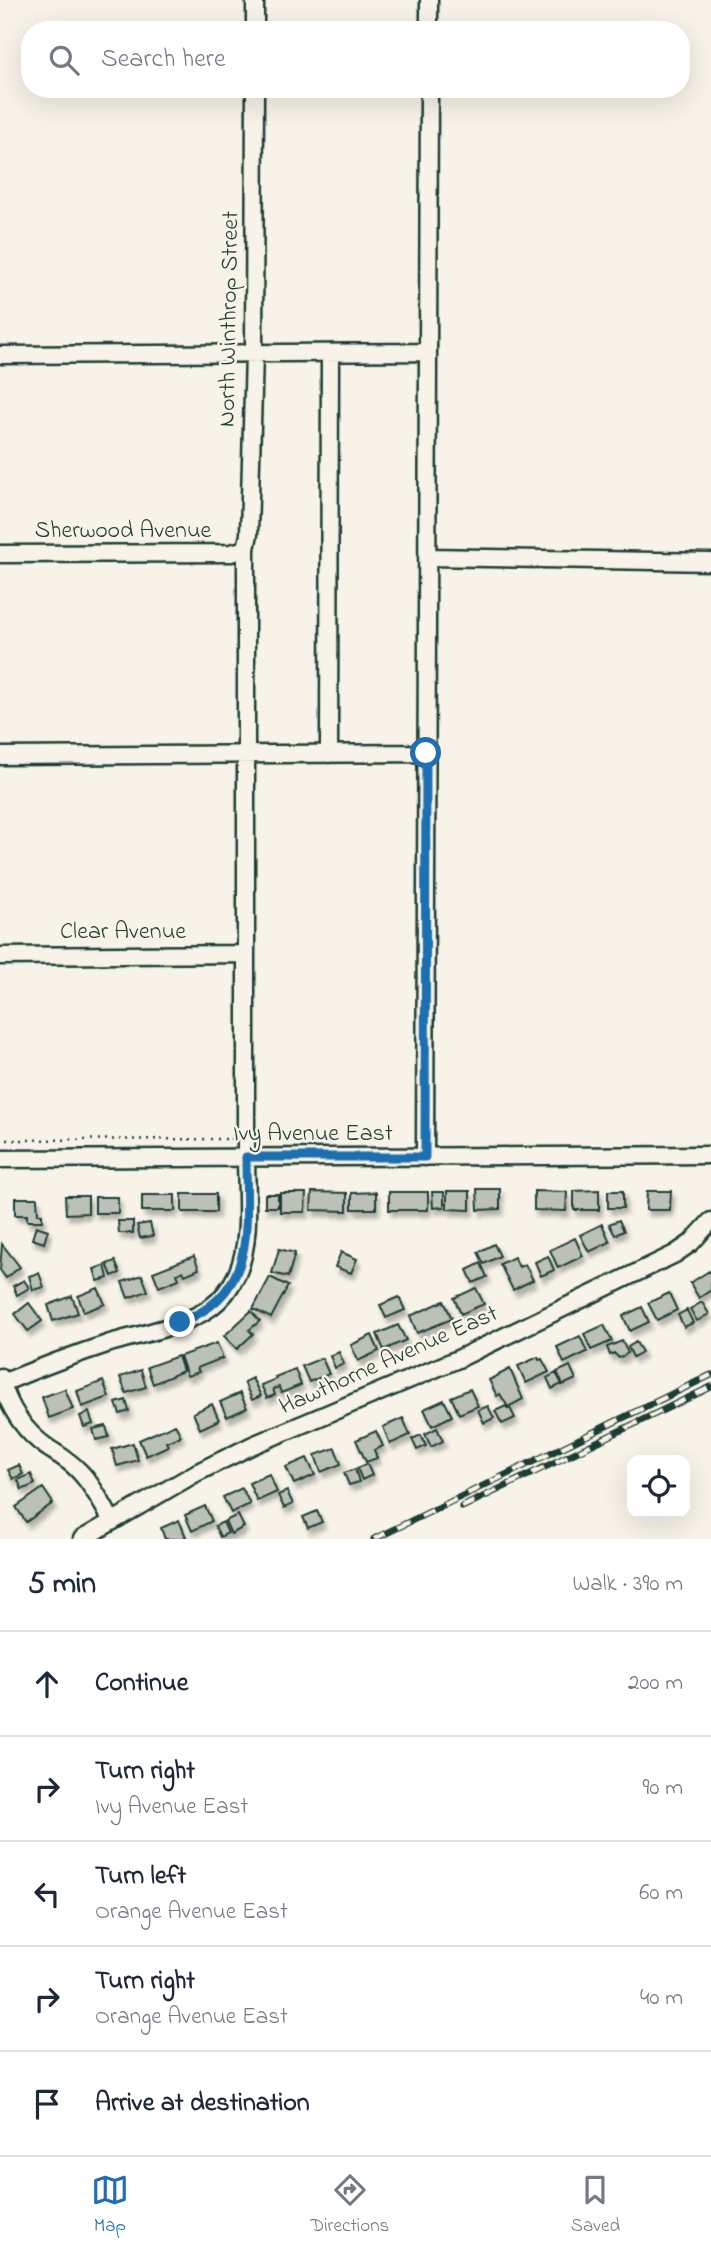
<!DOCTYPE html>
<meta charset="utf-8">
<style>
:root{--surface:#fff;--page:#f2f2f3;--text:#1f2937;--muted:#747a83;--line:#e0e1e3;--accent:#1f6fb2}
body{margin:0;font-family:"Indie Flower",sans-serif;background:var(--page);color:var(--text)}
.controls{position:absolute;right:21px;bottom:21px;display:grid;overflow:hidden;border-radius:14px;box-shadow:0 7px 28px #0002}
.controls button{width:63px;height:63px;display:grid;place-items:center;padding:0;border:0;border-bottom:2px solid var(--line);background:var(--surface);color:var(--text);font:35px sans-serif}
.stop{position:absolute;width:21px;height:21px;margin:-16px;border:5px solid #1f6fb2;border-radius:50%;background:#fff}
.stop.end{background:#1f6fb2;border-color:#fff;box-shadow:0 2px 7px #0008}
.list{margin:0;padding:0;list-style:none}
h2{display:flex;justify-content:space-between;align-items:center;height:91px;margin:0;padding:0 28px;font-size:30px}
h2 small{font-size:23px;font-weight:400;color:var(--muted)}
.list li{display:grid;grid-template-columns:46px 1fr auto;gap:21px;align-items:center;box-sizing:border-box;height:105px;padding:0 28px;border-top:2px solid var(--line)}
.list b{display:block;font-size:26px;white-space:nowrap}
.list p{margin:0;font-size:23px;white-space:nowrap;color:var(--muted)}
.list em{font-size:23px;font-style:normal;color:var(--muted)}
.icon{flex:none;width:38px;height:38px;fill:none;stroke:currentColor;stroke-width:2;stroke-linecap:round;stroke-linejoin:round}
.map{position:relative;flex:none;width:711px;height:1539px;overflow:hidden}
.search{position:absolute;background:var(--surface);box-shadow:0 7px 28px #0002;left:21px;right:21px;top:21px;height:77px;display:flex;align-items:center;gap:18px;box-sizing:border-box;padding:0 24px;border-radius:28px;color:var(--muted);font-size:26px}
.sheet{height:616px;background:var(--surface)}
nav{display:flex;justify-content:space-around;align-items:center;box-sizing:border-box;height:98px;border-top:2px solid var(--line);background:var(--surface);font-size:19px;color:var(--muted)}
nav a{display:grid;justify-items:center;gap:4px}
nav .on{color:var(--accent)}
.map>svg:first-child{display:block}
.building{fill:#bbc1b6;stroke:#1f3d34;stroke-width:2;filter:url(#shadow)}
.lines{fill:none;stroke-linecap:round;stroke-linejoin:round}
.minor-casing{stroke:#1f3d34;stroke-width:21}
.path{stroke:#1f3d34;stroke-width:2.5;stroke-dasharray:2 5;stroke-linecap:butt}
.minor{stroke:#f7f3e8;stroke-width:16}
.rail-casing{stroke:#1f3d34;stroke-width:7}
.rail{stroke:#f7f3e8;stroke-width:4.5;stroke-dasharray:13;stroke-linecap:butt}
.route{stroke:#1f6fb2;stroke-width:9}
.labels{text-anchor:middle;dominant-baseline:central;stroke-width:5;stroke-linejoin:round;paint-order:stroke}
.street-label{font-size:24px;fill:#1f3d34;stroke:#f7f3e8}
</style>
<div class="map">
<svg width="711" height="1539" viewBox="0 0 711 1539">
<defs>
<filter id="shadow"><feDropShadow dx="3" dy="5.5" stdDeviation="2" flood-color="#0004"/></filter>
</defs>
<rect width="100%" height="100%" fill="#f7f3e8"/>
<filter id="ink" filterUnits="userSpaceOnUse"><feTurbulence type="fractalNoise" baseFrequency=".0143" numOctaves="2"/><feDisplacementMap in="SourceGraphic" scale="14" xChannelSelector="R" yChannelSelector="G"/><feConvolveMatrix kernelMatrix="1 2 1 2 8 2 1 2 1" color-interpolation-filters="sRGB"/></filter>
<g filter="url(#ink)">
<!-- building -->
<path class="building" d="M 477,1189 L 500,1189 L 500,1209 L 478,1210 Z
M 599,1190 L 599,1210 L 574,1210 L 574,1191 Z
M 447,1191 L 470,1191 L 470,1210 L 447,1209 Z
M 534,1191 L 567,1192 L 566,1211 L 534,1210 Z
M 608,1191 L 623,1191 L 623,1208 L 608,1208 Z
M 647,1191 L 671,1191 L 670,1210 L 646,1210 Z
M 312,1192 L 347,1193 L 347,1211 L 311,1210 Z
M 376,1192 L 376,1209 L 352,1209 L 352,1193 Z
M 389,1192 L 428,1192 L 428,1210 L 389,1210 Z
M 432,1192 L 444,1192 L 444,1207 L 433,1208 Z
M 280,1193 L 306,1193 L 305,1212 L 280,1212 Z
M 182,1194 L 216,1194 L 216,1212 L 182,1212 Z
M 265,1194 L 278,1194 L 278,1207 L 265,1207 Z
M 142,1195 L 175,1195 L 175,1211 L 142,1211 Z
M 65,1196 L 88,1196 L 88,1213 L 66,1214 Z
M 95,1197 L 118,1197 L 118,1213 L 95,1213 Z
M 15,1198 L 37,1198 L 38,1214 L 42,1214 L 42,1221 L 27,1221 L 27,1215 L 15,1215 Z
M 619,1220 L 624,1231 L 615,1235 L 609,1224 Z
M 118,1221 L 133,1221 L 133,1233 L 119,1233 Z
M 150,1223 L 153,1236 L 140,1238 L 137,1225 Z
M 602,1224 L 610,1242 L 589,1252 L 580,1235 Z
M 36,1226 L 48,1230 L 44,1243 L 32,1239 Z
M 575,1238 L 583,1256 L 558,1268 L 550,1250 Z
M 2,1244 L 20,1267 L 6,1278 L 0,1270 Z
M 494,1244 L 500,1256 L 484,1264 L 478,1252 Z
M 279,1249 L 295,1253 L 288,1277 L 272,1273 Z
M 341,1252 L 357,1259 L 351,1273 L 335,1267 Z
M 194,1256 L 199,1269 L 185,1275 L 183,1271 L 177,1274 L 179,1279 L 159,1287 L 153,1272 Z
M 548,1256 L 554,1270 L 541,1276 L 535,1262 Z
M 514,1257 L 519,1267 L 525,1264 L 533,1280 L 513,1290 L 500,1264 Z
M 115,1261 L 120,1273 L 112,1276 L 107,1264 Z
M 481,1263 L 487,1277 L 473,1283 L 467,1270 Z
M 105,1265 L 108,1278 L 98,1281 L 94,1269 Z
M 709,1271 L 711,1274 L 711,1290 L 699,1298 L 690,1283 Z
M 39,1273 L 44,1287 L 33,1290 L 29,1276 Z
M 142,1275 L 148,1291 L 128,1298 L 122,1282 Z
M 270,1277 L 288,1286 L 271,1318 L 253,1309 Z
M 24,1280 L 29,1288 L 17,1295 L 13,1286 Z
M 98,1288 L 105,1304 L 84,1312 L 78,1296 Z
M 476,1288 L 484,1304 L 461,1314 L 454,1298 Z
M 669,1293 L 677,1310 L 657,1320 L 648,1303 Z
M 72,1296 L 78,1313 L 53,1321 L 48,1305 Z
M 399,1297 L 405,1310 L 386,1318 L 380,1305 Z
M 444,1301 L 452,1319 L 417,1333 L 410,1316 Z
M 702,1302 L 709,1314 L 697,1321 L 690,1309 Z
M 29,1303 L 42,1321 L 28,1331 L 15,1314 Z
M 642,1307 L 649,1322 L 630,1331 L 623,1316 Z
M 687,1310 L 693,1323 L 684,1327 L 678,1315 Z
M 251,1311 L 260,1321 L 249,1330 L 253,1334 L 237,1349 L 224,1336 Z
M 398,1325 L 406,1340 L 384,1350 L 377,1334 Z
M 604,1325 L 612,1341 L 591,1350 L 584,1334 Z
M 372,1335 L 379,1351 L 358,1361 L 351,1345 Z
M 580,1336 L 587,1352 L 564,1363 L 557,1347 Z
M 622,1341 L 628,1353 L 619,1358 L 614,1353 L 610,1355 L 607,1347 Z
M 636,1342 L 642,1352 L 633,1357 L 628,1347 Z
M 217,1343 L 223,1358 L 197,1368 L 199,1372 L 187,1376 L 180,1356 Z
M 339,1352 L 344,1364 L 335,1368 L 330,1356 Z
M 178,1356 L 183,1371 L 153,1384 L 147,1367 Z
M 538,1357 L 539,1360 L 542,1359 L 549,1372 L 526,1383 L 518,1366 Z
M 322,1358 L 329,1374 L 309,1382 L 302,1366 Z
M 570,1366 L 576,1379 L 563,1385 L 557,1372 Z
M 295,1369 L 301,1385 L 281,1393 L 279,1387 L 273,1389 L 275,1395 L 267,1398 L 261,1385 L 276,1379 L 275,1377 Z
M 510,1369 L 523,1399 L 508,1407 L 500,1394 L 497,1396 L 489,1380 Z
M 141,1370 L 146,1387 L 126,1393 L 120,1377 Z
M 556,1373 L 562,1384 L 552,1389 L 547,1378 Z
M 252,1378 L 261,1396 L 252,1400 L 244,1382 Z
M 103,1381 L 109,1397 L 82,1407 L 77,1391 Z
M 65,1389 L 73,1409 L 49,1418 L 42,1397 Z
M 470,1389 L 478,1406 L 459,1414 L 451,1397 Z
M 240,1393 L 247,1408 L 227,1417 L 220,1402 Z
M 126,1400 L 129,1411 L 120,1414 L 116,1403 Z
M 444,1400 L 452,1416 L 432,1426 L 424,1409 Z
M 212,1404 L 219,1420 L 200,1429 L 193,1413 Z
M 488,1406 L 494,1418 L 484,1423 L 478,1410 Z
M 506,1406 L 508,1409 L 510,1408 L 515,1418 L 502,1424 L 495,1411 Z
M 89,1412 L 93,1424 L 84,1427 L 80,1416 Z
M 403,1418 L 410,1435 L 390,1444 L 383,1427 Z
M 175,1424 L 181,1436 L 166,1442 L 168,1446 L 146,1456 L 139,1440 Z
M 106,1426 L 109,1437 L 96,1440 L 93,1429 Z
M 437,1428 L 443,1441 L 431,1447 L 425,1434 Z
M 376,1431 L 383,1446 L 374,1450 L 377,1458 L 366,1462 L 356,1440 Z
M 421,1435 L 426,1446 L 417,1450 L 412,1439 Z
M 133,1443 L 138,1460 L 117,1466 L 112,1449 Z
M 335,1448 L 341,1464 L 321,1472 L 315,1455 Z
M 307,1458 L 315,1475 L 294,1484 L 286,1467 Z
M 367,1464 L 372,1475 L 362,1480 L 357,1468 Z
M 19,1465 L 23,1474 L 13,1479 L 8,1470 Z
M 355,1469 L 359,1482 L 349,1485 L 344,1473 Z
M 31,1474 L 35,1484 L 22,1490 L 18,1480 Z
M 269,1474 L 277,1492 L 257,1501 L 249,1483 Z
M 43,1488 L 53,1503 L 26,1522 L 16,1507 Z
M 242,1488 L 250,1504 L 231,1513 L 223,1497 Z
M 287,1491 L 293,1504 L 284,1508 L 278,1495 Z
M 205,1506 L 212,1521 L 192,1531 L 185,1515 Z
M 317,1511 L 322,1522 L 308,1528 L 303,1517 Z
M 238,1515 L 244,1527 L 231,1534 L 225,1521 Z
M 179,1520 L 186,1537 L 180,1539 L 165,1539 L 161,1528 Z
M 223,1522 L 228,1533 L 220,1537 L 215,1526 Z"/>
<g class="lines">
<defs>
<path id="minor" d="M 255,30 L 255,0
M 429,30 L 429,0
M 0,355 L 428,352
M 0,554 L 231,553 L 246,549
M 427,557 L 711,562
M 329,754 L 330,353
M 0,756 L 426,753
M 0,956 L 246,954
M 425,1157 L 429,89
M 0,1159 L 711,1155
M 0,1377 C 8,1406 23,1431 48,1448 C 59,1455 70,1461 79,1471 C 93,1485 102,1504 112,1521
M 0,1384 C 36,1369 73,1355 110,1343 C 141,1334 185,1326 211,1307 C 222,1299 231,1287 237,1274 C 252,1241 246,1193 246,1157 L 246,549 L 249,534 L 254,354 L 255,89
M 82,1539 L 196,1473 L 253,1445 L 458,1359 L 675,1254 L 691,1243 L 711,1221"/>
</defs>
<!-- minor casing -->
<use href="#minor" class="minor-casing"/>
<!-- path -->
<path class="path" d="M 0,1140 L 232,1139"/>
<!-- minor -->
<use href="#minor" class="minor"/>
<defs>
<path id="rail" d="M 462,1507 L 711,1387
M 374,1539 L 711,1375"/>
</defs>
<!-- rail casing -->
<use href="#rail" class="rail-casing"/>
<!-- rail -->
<use href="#rail" class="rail"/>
</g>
</g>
<g class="lines" filter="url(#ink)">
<!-- route -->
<path class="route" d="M 180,1322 C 258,1294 246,1226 246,1157 L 425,1157 L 426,753"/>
</g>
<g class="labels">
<!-- street labels -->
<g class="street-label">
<text transform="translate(230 319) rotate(-89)">North Winthrop Street</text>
<text x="123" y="531">Sherwood Avenue</text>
<text x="123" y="932">Clear Avenue</text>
<text x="313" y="1134">Ivy Avenue East</text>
<text transform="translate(389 1361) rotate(-24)">Hawthorne Avenue East</text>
</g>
</g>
</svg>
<div class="controls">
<button><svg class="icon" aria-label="locate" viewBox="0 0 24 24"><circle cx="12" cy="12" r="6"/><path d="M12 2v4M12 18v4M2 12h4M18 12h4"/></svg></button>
</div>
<div class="stop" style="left:426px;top:753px"></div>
<div class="stop end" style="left:180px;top:1322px"></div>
<div class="search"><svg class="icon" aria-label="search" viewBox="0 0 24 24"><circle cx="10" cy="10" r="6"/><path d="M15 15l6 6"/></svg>Search here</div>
</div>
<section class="sheet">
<h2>5 min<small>Walk · 390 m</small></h2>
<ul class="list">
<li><svg class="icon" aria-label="ahead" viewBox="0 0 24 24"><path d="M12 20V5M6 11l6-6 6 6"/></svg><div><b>Continue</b></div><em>200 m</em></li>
<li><svg class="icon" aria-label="right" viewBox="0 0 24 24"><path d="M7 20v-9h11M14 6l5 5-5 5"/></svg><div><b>Turn right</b><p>Ivy Avenue East</p></div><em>90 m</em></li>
<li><svg class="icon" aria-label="left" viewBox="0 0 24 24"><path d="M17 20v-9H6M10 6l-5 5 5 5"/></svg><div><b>Turn left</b><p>Orange Avenue East</p></div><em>60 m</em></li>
<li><svg class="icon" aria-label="right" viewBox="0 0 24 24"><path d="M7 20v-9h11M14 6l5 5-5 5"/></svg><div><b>Turn right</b><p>Orange Avenue East</p></div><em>40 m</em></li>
<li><svg class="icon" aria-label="arrive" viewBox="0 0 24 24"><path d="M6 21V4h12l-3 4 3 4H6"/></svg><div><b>Arrive at destination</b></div></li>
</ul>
</section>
<nav>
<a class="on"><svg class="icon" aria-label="map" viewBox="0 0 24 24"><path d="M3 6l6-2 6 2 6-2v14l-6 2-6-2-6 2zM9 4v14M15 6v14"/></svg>Map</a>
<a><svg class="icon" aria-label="directions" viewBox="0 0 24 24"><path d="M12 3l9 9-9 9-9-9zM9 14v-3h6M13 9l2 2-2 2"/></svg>Directions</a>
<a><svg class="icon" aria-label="saved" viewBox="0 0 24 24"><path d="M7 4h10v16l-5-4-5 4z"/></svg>Saved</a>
</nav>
